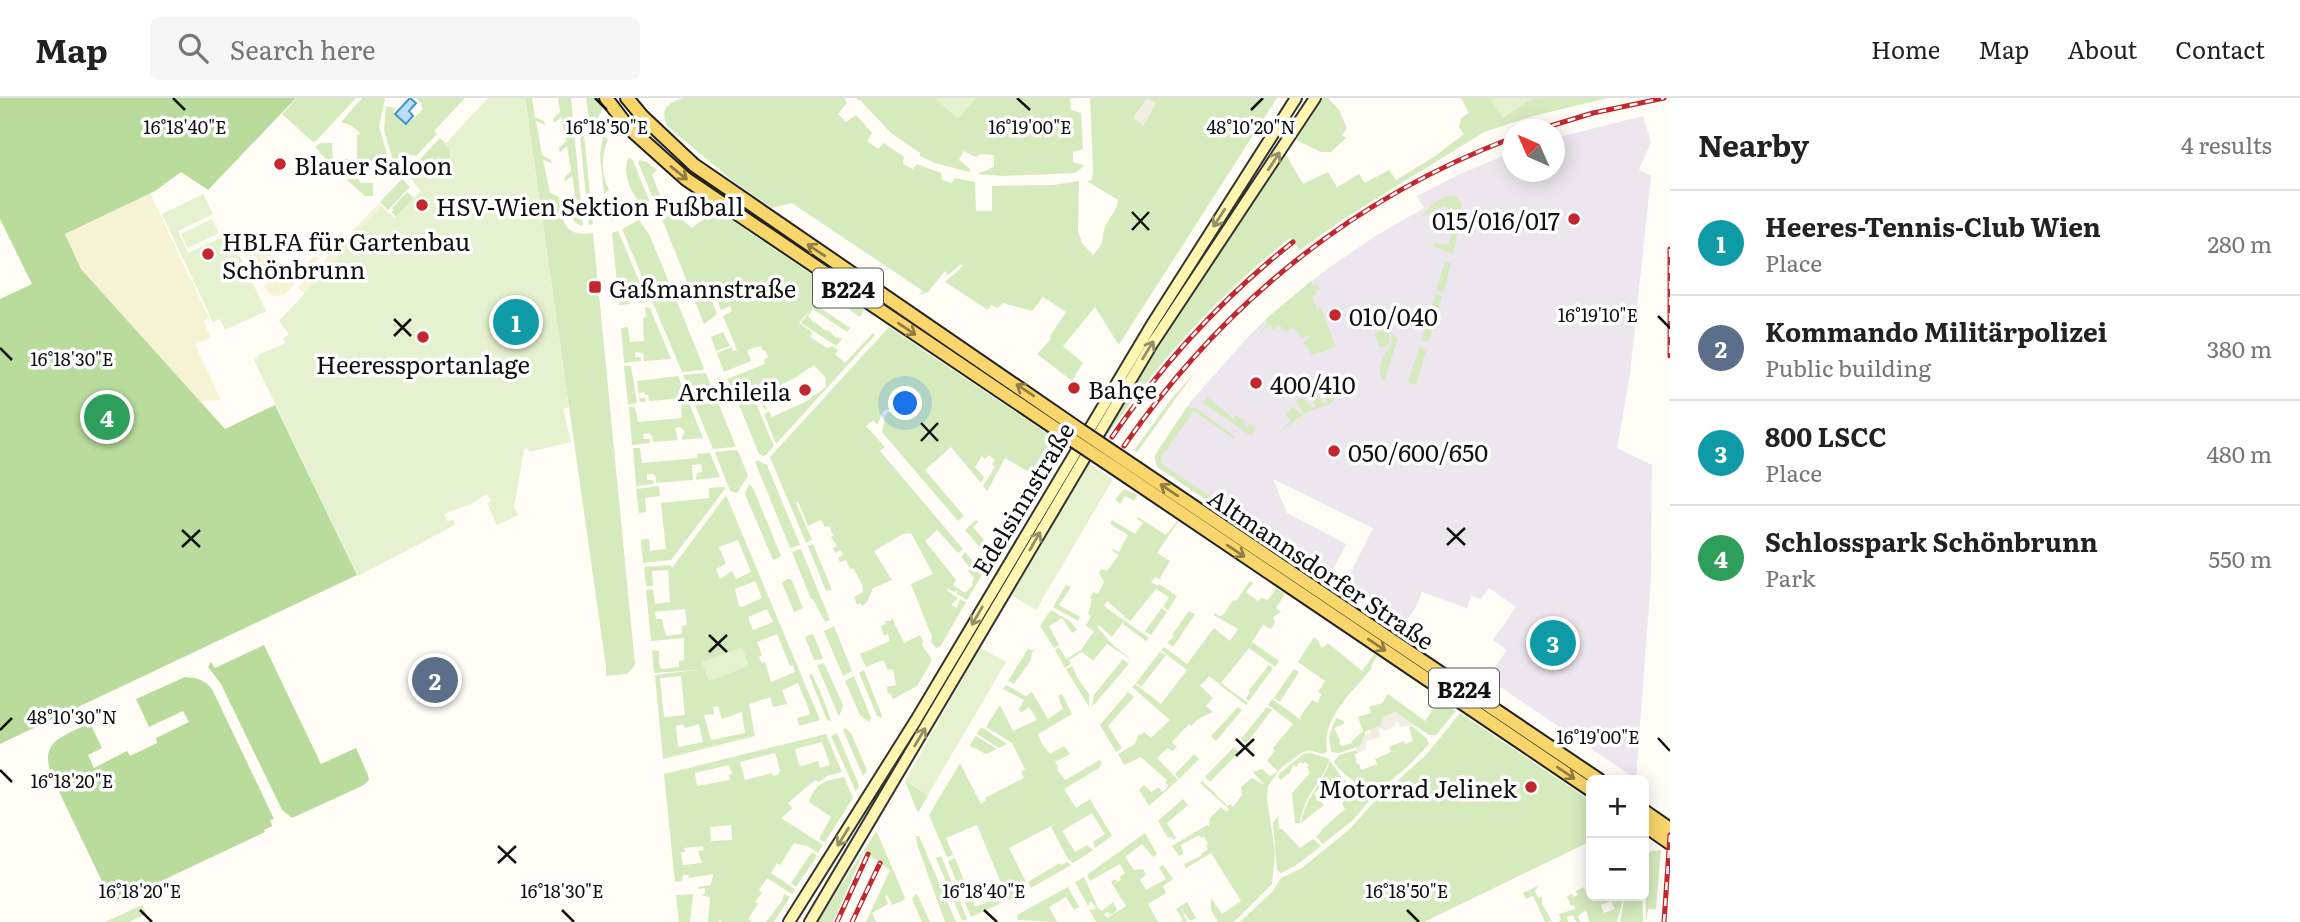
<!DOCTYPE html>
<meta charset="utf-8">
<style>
:root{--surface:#fff;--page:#f6f6f6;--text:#222;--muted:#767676;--line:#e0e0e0;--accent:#1a73e8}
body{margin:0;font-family:Literata,serif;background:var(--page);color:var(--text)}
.controls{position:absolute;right:21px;bottom:21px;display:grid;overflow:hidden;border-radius:10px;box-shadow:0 4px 18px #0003}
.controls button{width:63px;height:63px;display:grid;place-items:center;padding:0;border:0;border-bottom:2px solid var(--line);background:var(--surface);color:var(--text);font:35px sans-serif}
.compass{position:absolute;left:1502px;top:21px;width:63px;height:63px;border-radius:50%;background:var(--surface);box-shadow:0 4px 18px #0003;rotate:315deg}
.you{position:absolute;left:906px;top:306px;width:24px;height:24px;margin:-18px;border:5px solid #fff;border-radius:50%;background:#1a73e8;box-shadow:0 0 0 10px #1a73e833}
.badge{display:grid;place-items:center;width:46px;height:46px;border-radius:50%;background:var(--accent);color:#fff;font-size:23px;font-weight:700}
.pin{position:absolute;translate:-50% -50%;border:4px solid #fff;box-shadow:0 2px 7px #0006}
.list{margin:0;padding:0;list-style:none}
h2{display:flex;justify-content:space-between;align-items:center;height:91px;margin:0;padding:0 28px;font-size:30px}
h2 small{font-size:23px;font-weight:400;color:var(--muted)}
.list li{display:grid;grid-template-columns:46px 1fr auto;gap:21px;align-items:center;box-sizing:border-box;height:105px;padding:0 28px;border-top:2px solid var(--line)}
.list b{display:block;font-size:26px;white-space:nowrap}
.list p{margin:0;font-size:23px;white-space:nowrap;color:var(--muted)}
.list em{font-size:23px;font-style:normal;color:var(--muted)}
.icon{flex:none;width:38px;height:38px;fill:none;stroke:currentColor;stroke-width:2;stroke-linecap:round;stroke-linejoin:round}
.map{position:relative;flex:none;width:1670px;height:824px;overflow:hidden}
header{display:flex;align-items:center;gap:42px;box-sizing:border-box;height:98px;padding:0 35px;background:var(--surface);border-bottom:2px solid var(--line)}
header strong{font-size:33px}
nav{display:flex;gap:38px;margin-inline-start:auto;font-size:24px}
.search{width:490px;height:63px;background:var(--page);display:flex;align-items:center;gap:18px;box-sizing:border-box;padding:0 24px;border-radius:10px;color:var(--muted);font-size:26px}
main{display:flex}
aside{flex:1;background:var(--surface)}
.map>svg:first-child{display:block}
.industrial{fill:#eee6ef}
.farmland{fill:#f6f3d4}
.green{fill:#d5ebbd;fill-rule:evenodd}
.forest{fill:#b9dc9c}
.pitch{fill:#e6f2cf}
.plaza{fill:#f1ede2}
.water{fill:#b9e0f7;stroke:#3f96cf;stroke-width:2}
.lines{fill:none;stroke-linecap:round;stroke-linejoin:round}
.secondary-casing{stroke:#333;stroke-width:14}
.primary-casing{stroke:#222;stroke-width:16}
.secondary{stroke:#fff6b0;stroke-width:10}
.primary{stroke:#f9d66b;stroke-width:12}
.rail-casing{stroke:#c4262e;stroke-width:5}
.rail{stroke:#fff;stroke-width:2.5;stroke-dasharray:8;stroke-linecap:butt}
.primary-bridge-casing{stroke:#222;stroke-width:16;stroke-linecap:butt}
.primary-bridge{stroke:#f9d66b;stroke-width:12}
.oneway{stroke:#948f68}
.oneway2{stroke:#917d42}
.ticks{fill:none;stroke:#111;stroke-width:2.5}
.poi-dot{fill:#c4262e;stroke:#fff;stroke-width:2.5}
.labels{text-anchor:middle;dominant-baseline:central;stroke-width:7;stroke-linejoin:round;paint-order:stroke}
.shield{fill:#fff;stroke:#585858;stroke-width:2}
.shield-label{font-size:23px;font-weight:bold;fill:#111}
.poi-label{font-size:24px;fill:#111;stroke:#fff;text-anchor:start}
.street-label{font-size:24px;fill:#111;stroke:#fff}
.ticks-label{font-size:18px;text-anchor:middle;fill:#111;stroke:#fff;stroke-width:7;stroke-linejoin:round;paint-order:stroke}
</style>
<header>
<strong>Map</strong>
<div class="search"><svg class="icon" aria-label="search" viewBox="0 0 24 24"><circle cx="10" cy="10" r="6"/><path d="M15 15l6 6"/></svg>Search here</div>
<nav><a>Home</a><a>Map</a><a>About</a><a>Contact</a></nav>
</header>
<main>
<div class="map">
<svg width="1670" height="824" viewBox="0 0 1670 824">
<rect width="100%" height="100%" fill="#fffdf5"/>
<!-- industrial -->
<path class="industrial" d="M 1643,18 L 1651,44 L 1639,72 L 1651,78 L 1630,276 L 1617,350 L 1652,367 L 1651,480 L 1636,681 L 1487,580 L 1507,552 L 1493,542 L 1516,509 L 1489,490 L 1481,501 L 1471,498 L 1467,510 L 1422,494 L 1415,511 L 1405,525 L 1346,484 L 1373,430 L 1273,381 L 1287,415 L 1346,446 L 1331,475 L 1305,457 L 1300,464 L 1229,418 L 1157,369 L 1155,360 L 1192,302 L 1246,241 L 1271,216 L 1327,171 L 1377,137 L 1424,110 L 1417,98 L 1458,77 L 1512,54 L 1512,74 L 1554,74 L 1555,40 Z"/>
<!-- farmland -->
<path class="farmland" d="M 150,95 L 209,220 L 203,223 L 211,239 L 195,247 L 221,302 L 200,303 L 81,171 L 65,136 Z
M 379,105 L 381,108 L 354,137 L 357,140 L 305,196 L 298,190 Z
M 245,131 L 281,165 L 262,185 L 239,137 Z
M 315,157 L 319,161 L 284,197 L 273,198 L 267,193 L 264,188 L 284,168 L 295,178 Z"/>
<!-- green -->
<path class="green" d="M 297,0 L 356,0 L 316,43 L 313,44 L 282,16 Z
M 362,0 L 385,0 L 379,29 L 391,69 L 376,71 L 376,81 L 374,81 L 374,71 L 357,71 L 357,37 L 361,36 L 352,28 L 341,24 Z
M 416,0 L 465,0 L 434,33 L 437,36 L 416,58 L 406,56 L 393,63 L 384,32 L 386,8 L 396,10 L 393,14 L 407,27 L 423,11 L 421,8 L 422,6 Z
M 525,0 L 532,0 L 535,19 L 544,23 L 545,27 L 536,23 L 542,57 L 551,62 L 552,65 L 543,62 L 550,95 L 559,99 C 563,124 563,139 593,135 L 635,567 L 627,576 L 606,578 L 606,569 Z
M 558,0 L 571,0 L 583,128 C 573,126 571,119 568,110 L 576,103 L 572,78 L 565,83 L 564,80 L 571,73 L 567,48 L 560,54 L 559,50 L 566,43 L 561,19 L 554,25 L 553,21 L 560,14 Z
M 586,0 L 600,0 L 605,7 L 596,23 L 589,21 Z
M 683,0 L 844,0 L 847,5 L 838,16 L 846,24 L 856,17 L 872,35 L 867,43 L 878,51 L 884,45 L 904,59 L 903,66 L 913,71 L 917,66 L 941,75 L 942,82 L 952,85 L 955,80 L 975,84 L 976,113 L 992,113 L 992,88 L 1053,87 L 1079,83 L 1078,133 L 1082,145 L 1093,157 C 1106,143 1100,145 1105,130 C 1108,119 1117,114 1118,102 L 1087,83 L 1092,82 L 1093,71 L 1090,0 L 1277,0 L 1120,245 L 1118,246 L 1095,209 L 1063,248 L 1083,265 L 1072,283 L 1037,256 L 1051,241 L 1050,238 L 1066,214 L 1043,199 L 1032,213 L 1003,205 L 998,210 L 991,207 L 988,212 L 945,184 L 963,168 L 961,166 L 948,177 L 945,173 L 928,194 L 919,197 L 923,193 L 792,105 L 772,110 L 734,84 L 667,28 C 660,11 667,5 683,0 Z
M 855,0 L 1075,0 L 1070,1 L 1071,12 L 1081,15 L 1083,51 L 1073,54 L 1073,64 L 1084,67 L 1083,69 L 1075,75 L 1002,78 L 977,76 L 994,69 L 994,57 L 981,56 L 975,59 L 964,53 L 959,62 L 970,71 L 969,74 L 935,65 L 920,58 L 920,55 L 891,35 L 861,3 Z
M 1323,0 L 1328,0 L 1339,12 L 1347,30 L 1342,37 L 1346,40 L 1331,54 L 1321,54 L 1296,42 Z
M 1461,0 L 1608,0 L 1533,18 L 1484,34 L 1345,120 L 1300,152 L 1290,140 C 1215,200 1163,259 1108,336 L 1105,335 L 1194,191 L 1285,55 L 1303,86 L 1328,74 L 1337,89 L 1359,76 L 1365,85 L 1389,72 L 1396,82 L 1434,59 L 1464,36 L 1459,29 L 1461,20 L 1469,15 Z
M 583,26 L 593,126 L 589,127 L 579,29 Z
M 603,37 L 608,41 C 601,58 601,76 609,92 L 604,96 L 600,57 Z
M 440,40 L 449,49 L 452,73 L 446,80 L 428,63 L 418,73 L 421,76 L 414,83 L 406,76 Z
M 654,41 L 675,62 L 700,81 L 1059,323 L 1057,325 L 700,84 L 650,45 Z
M 320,45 L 332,45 L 333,68 L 324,60 L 324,57 L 322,58 L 316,49 Z
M 629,59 L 633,63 L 649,102 L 648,107 L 644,111 C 633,98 620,75 629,59 Z
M 334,61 L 348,61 L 348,79 L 344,79 L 334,70 Z
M 640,62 L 647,64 L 657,72 L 652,77 L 664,107 L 657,110 L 638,64 Z
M 346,81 L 359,81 L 360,85 L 373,85 L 373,98 L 365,98 Z
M 402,81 L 410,89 L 388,112 L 380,104 Z
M 407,94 L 414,100 L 396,119 L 392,114 L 394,112 L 392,110 Z
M 695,97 L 864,212 L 860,219 L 830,198 L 823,196 L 816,207 L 850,230 L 847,234 L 813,211 L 808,218 L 814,225 L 815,224 L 826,233 L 828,232 L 836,240 L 838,239 L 842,241 L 836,248 L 801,225 L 811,211 L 799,225 L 812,234 L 810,239 L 827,250 L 832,248 L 838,252 L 835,256 L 845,265 L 873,235 L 875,237 L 776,346 L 764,316 L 769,313 L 772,319 L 805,304 L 826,289 L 825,279 L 814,267 L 793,281 L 761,296 L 767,311 L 765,312 L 758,297 L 759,293 L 773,287 L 771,282 L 750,290 L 737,302 L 727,281 L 765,266 L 764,262 L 768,259 L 765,252 L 763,253 L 761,248 L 747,252 L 751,263 L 724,274 L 717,255 L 731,249 L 733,253 L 737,252 L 723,218 L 732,213 L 730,208 L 721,212 L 717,202 L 712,203 L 717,216 L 704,226 L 662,121 L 674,115 L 692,130 L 709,117 Z
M 1454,97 L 1462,105 L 1460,122 L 1456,122 L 1458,126 L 1444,126 L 1453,121 L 1445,107 L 1421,120 C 1428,108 1439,99 1454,97 Z
M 612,103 L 618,103 L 626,111 L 624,117 L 612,122 L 606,120 L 608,105 Z
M 639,122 L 650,138 L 704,270 L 702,272 L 682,274 L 622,131 Z
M 1453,129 L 1459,130 L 1453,156 L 1433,148 L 1434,145 L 1449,147 Z
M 618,133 L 648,204 L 638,205 L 638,195 L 634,191 L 630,192 L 626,196 L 630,206 L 619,207 L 612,135 Z
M 1445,164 L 1451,165 L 1444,194 L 1436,192 Z
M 1311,183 L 1313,188 L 1318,187 L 1320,191 L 1315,192 L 1317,196 L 1312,199 L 1317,211 L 1321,210 L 1336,249 L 1312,257 L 1304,245 L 1311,237 L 1302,240 L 1293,230 L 1286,234 L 1279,227 L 1273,232 L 1269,227 L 1252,244 L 1268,225 L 1265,222 Z
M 1436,196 L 1442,198 L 1429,243 L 1421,243 Z
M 1394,206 L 1400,209 L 1391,236 L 1398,240 L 1385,281 L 1382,282 C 1376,267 1384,257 1392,245 C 1389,231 1392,219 1394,206 Z
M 645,209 L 650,210 L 671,261 L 644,263 L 643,255 L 635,254 L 636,259 L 641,259 L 641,263 L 624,265 L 621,230 L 628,229 L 630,244 L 644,243 L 643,220 L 646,219 Z
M 1389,225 L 1389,247 L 1380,250 L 1374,235 L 1383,232 L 1382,228 Z
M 889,229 L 1060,344 L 1012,426 L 1008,423 L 1034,377 L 1005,360 L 987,393 L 983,388 L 995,369 L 992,366 L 995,362 L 989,357 L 985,361 L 982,358 L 975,369 L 984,379 L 981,385 L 951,349 L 925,372 L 964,418 L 958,423 L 882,334 L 885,318 L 888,314 L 895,314 L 896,310 L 884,312 L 877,327 L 873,322 L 866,328 L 885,349 L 880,353 L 963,451 L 958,455 L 937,432 L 925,443 L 956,482 L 953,487 L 965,495 L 973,487 L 972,485 L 974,480 L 968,473 L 970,470 L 961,459 L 965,454 L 983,475 L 967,502 L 957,496 L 957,492 L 955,494 L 948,491 L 947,493 L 958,500 L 951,507 L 957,510 L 960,501 L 966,504 L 940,549 L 936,550 L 931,544 L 932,539 L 911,486 L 933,476 L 911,435 L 903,436 L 874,453 L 892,482 L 873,490 L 867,504 L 862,508 L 860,505 L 857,507 L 854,499 L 863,494 L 862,486 L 853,470 L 850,471 L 846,462 L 840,464 L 838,460 L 843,457 L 841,452 L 835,455 L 833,450 L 837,448 L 831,439 L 833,438 L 829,428 L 825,429 L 821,422 L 808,428 L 798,403 L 796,405 L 812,442 L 806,445 L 770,359 Z
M 723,234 L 730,248 L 716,253 L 711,239 Z
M 1419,249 L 1426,253 L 1416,287 L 1408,284 Z
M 624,268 L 631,268 L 637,305 L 628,306 Z
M 1195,274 L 1137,354 L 1134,352 L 1172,300 Z
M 706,275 L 735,346 L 734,349 L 713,351 L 683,277 Z
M 678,278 L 687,300 L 649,303 L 648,297 L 645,297 L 644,294 L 639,295 L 640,300 L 645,300 L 646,304 L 640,304 L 637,283 Z
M 1324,292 L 1338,295 L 1331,306 L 1305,315 L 1279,335 L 1291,323 L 1285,317 L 1293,308 L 1301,316 L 1303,314 L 1296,304 L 1302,299 L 1313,310 L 1316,308 L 1308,296 L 1317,293 L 1323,305 L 1327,305 Z
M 752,296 L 774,348 L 766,357 L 762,358 L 759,356 L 739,307 Z
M 1207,299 L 1233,320 L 1236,317 L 1245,323 L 1243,326 L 1247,329 L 1249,326 L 1256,330 L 1251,338 L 1203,305 Z
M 688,303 L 703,340 L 681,342 L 685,333 L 680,329 L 675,330 L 678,342 L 653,344 L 652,338 L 648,335 L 643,336 L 644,341 L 650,341 L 650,345 L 632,347 L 629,309 L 635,309 L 638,324 L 682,320 L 681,304 Z
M 1187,309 L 1196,310 L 1235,339 L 1234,341 L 1194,313 L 1162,358 L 1161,365 L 1302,460 L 1304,457 L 1331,475 L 1326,481 L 1157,369 L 1155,359 L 1157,354 Z
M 633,350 L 640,350 L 642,365 L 697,360 L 697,356 L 710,355 L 720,379 L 696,382 L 697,375 L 702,374 L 701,366 L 692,367 L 693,382 L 656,385 L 656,379 L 653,376 L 647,376 L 647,382 L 653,382 L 654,386 L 636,388 Z
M 734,352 L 738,353 L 748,378 L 737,395 L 730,393 L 715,354 Z
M 757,362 L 767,367 L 800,447 L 790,450 L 755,364 Z
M 1154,372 L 1237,428 L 1235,431 L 1152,374 Z
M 749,386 L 753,390 L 781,458 L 773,462 L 745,396 Z
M 659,388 L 660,398 L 645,400 L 646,414 L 639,415 L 636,391 Z
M 724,389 L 725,391 L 671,462 L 643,465 L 641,442 L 649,441 L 650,453 L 666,451 L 661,405 L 709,400 L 709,390 Z
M 1124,391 L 1138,397 L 1134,403 L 1125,398 L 1120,406 L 1115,402 Z
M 726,397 L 820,622 L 799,628 L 797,620 L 809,617 L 810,614 L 798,585 L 782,592 L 787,606 L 773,609 L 770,599 L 749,606 L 755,638 L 663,661 L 655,577 L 696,572 L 654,575 L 652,552 L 659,553 L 659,566 L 661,571 L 679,569 L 679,563 L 684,562 L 684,540 L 651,543 L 646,492 L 653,491 L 655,506 L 670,504 L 668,472 L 652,473 L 653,488 L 646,488 L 644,469 L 670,467 L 672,470 ZM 738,442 L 751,474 L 736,481 L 732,473 L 720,481 L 716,471 L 726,466 L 719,449 ZM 755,483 L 762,500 L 742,509 L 739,508 L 735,491 ZM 685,511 L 687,527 L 682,528 L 682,536 L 666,538 L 662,521 L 656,521 L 655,514 ZM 767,511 L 773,524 L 753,532 L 748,519 ZM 777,536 L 790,568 L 793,567 L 795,574 L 771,584 L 765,564 L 762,565 L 759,559 L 762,557 L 757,544 ZM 681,578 L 685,617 L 664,619 L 660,580 ZM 718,608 L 722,621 L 742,614 L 745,635 L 711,642 L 704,617 L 714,616 L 713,609 ZM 683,626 L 685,630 L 699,626 L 703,644 L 678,649 L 676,628 Z
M 1138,419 L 1166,437 L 1177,423 L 1178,424 L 1157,455 L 1170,463 L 1160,480 L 1162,482 L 1155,479 L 1151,484 L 1158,488 L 1159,486 L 1177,498 L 1168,512 L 1163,509 L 1169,499 L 1156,491 L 1130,523 L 1107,503 L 1104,508 L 1149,540 L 1146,543 L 1123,526 L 1124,523 L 1112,539 L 1099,527 L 1098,530 L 1113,547 L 1132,562 L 1107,546 L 1093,563 L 1082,554 L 1069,562 L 1071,566 L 1065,570 L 1055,552 L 1059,549 L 1066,561 L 1081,552 L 1094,533 L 1086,528 L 1091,518 L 1088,516 L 1092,502 L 1090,500 L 1093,494 L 1098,496 L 1104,484 L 1099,475 L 1101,471 L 1107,473 L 1119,457 L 1112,453 L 1113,451 L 1119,454 L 1128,437 L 1110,426 L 1112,422 L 1135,436 L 1143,425 L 1137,421 Z
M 976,422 L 978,424 L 973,429 L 991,450 L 1004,429 L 1009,431 L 991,462 L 965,432 Z
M 1244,432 L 1319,483 L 1319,485 L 1318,487 L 1242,435 Z
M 813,446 L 832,492 L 826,493 L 808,448 Z
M 801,451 L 830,522 L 825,524 L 813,501 L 811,501 L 792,454 Z
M 787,481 L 791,481 L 803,510 L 794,514 L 782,485 Z
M 1250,483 L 1253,485 L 1246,494 L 1258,503 L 1261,500 L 1268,502 L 1276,490 L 1285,496 L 1276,510 L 1281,514 L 1273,519 L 1275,524 L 1271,531 L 1263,527 L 1252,544 L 1279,563 L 1275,569 L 1249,550 L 1221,585 L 1248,605 L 1246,607 L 1209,578 L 1200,588 L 1213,600 L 1206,608 L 1213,614 L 1198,621 L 1191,628 L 1189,626 L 1172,644 L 1177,649 L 1173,653 L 1167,650 L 1157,660 L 1178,682 L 1149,708 L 1139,692 L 1144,687 L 1152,694 L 1158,689 L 1163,694 L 1168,688 L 1165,684 L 1167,682 L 1141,659 L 1124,667 L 1118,656 L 1135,646 L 1139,636 L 1141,637 L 1144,634 L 1151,640 L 1170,622 L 1132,589 L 1135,586 L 1161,606 L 1187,572 L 1161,552 L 1164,549 L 1187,566 L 1214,530 L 1230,543 L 1238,531 L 1214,517 L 1214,515 L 1220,518 L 1224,516 L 1233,502 L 1236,503 Z
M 1066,487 L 1071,489 L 1059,507 L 1080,519 L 1078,523 L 1053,509 Z
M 1162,510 L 1167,514 L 1151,537 L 1145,533 Z
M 1051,512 L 1071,524 L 1077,532 L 1072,535 L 1062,520 L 1049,528 L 1059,547 L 1054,550 L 1040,528 Z
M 1189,513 L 1195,516 L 1173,549 L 1167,545 L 1174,538 L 1172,537 Z
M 892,520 L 904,545 L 920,537 L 923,543 L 922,547 L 932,562 L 917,588 L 893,601 L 890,595 L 888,596 L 887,589 L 896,587 L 893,571 L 888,572 L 883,562 L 866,569 L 860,556 L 890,543 L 888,536 L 884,538 L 881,528 L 886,526 L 885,523 L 891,523 Z
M 834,528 L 852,573 L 843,578 L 824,533 Z
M 813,536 L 823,560 L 820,562 L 814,562 L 805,539 Z
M 1314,539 L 1319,543 L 1320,548 L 1322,550 L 1328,545 L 1362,573 L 1374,556 L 1377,558 L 1371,568 L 1372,570 C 1352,595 1321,620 1327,654 L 1322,656 L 1309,652 L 1301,655 L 1281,670 L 1268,688 L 1267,701 L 1275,754 L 1272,786 L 1234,824 L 1218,824 L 1211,812 L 1211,800 L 1222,816 L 1241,803 L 1211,755 L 1186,770 L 1184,766 L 1201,758 L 1201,756 L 1208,751 L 1206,748 L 1208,746 L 1204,738 L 1201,740 L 1199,737 L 1181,747 L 1183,756 L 1179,758 L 1172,748 L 1207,727 L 1209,728 L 1210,720 L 1221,709 L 1226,714 L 1229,711 L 1200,685 L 1202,683 L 1228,708 L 1230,706 L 1233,709 L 1242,697 L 1241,689 L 1252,680 L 1264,687 L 1253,674 L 1262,671 L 1270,678 L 1278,673 L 1267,663 L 1275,652 L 1273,650 L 1293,626 L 1268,607 L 1272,601 L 1301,622 L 1300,619 L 1312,602 L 1318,605 L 1321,596 L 1318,594 L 1325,583 L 1298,564 Z
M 1028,551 L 1035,553 L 1032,554 L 1031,562 L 1014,586 L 1008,583 Z
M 1160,554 L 1166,557 L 1141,589 L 1136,585 Z
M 1123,561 L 1129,566 L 1092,609 L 1094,597 Z
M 824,565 L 843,607 L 839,619 L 817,567 Z
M 1269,567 L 1273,570 L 1249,603 L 1246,600 L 1250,594 L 1249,592 Z
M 1072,568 L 1078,581 L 1089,596 L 1089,609 L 1066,571 Z
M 1294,571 L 1299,574 L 1280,604 L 1274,600 Z
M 864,572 L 882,618 L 881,620 L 877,618 L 859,575 Z
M 812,576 C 820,593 826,606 831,623 L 827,622 L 809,577 Z
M 854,578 L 871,620 L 869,624 L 860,617 L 845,583 Z
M 1006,587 L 1026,598 L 1032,594 L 1048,621 L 1063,611 L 1058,598 L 1062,596 L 1072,616 L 1038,636 L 1042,646 L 1050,656 L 1064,648 L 1070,656 L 1055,664 L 1058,669 L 1057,672 L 1065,682 L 1100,662 L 1102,665 L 1099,670 L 1064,691 L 1076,710 L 1090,701 L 1112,738 L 1095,750 L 1093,744 L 1105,736 L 1092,715 L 1062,733 L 1075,754 L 1087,747 L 1093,752 L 1073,765 L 1068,761 L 1051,729 L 1055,726 L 1009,750 L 1028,788 L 1023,791 L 1025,794 L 1009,802 L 1004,793 L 1020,788 L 1017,783 L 1003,790 L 977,727 L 946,740 L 953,757 L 947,759 L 929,717 L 960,665 L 981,706 L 986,702 L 985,700 L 1024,680 L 1021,674 L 1025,671 L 1012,645 L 986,629 L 1000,607 L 1013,633 L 1037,622 L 1029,609 L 1021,615 L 1019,611 L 1024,602 L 1003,591 Z
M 1128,594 L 1134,599 L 1108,628 L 1122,650 L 1116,654 L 1100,627 Z
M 1388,596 L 1425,623 L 1439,602 L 1456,613 L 1436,637 L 1429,637 L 1395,614 L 1380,628 L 1364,634 L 1365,637 L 1360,648 L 1339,655 L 1331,654 L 1329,638 L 1336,620 L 1344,623 L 1344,626 L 1334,630 L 1340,642 L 1339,646 L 1342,648 L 1352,645 L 1352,643 L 1363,633 L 1358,619 L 1371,615 L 1369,609 L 1382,605 Z
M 1238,609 L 1242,612 L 1216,643 L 1211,638 Z
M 1267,609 L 1272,612 L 1246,646 L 1241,641 Z
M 1460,615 L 1591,703 L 1591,743 L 1424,824 L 1240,824 L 1273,793 L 1281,780 L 1302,770 L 1351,730 L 1374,704 L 1427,656 Z
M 1412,628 L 1426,640 L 1429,646 L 1410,666 L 1373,698 C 1359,685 1346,681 1334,664 L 1339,657 L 1356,652 L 1358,655 L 1355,656 L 1357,666 L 1359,666 L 1361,672 L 1377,666 L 1375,661 L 1391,654 L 1389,649 L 1404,643 L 1405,646 L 1413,643 L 1409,629 Z
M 981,629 L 1007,646 L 999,650 L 977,636 Z
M 845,630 L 851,635 L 867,672 L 863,678 L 843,632 Z
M 837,635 L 859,687 L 856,694 L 831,638 Z
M 826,636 L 842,674 L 827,678 L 819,684 L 815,682 L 788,705 L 793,710 L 781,720 L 823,747 L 818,755 L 807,748 L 794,745 L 780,767 L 777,765 L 771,775 L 795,791 L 792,796 L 767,780 L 759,792 L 762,795 L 755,804 L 758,806 L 748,821 L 752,824 L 722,824 L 719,821 L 719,824 L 708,824 L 710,799 L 701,797 L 705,795 L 705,790 L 699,791 L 698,789 L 711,787 L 713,776 L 689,780 L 688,777 L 683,777 L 682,783 L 675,784 L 664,676 ZM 822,644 L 830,667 L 820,670 L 818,663 L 802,668 L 799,667 L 795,651 ZM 775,655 L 780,672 L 778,677 L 773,678 L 772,675 L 745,682 L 740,664 ZM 729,667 L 732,676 L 729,677 L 730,682 L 697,688 L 695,675 ZM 731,727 L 732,742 L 711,743 L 710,729 ZM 703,748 L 704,752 L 698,753 L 702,765 L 683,767 L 681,754 L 685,754 L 684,750 Z
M 976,637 L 976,638 L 997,651 L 986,656 L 970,648 Z
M 1234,649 L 1239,654 L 1210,684 L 1205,679 Z
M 1311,655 L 1329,661 L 1329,664 C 1319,688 1304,697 1300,725 L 1295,725 L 1292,695 L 1310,675 L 1307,669 L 1309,667 L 1305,664 L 1303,666 L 1300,664 L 1296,669 L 1293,667 L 1290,675 L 1280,682 L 1278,677 L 1303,656 Z
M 1194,656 L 1199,661 L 1179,681 L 1175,676 Z
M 1330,663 L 1343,681 L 1359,691 L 1358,699 L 1362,702 L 1368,699 L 1371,701 L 1353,722 L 1323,746 L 1316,739 L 1322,733 L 1321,732 L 1345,711 L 1342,705 L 1344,703 L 1341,699 L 1339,701 L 1329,686 L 1322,691 L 1320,689 L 1314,696 L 1324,707 L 1301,725 C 1307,696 1321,689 1330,663 Z
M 844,679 L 853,700 L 825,744 L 819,741 L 831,719 L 809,704 C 816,684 825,683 844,679 Z
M 905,683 L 928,697 L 918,715 Z
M 1183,701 L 1188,707 L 1167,725 L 1176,740 L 1173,742 L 1171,739 L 1168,740 L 1158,723 Z
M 1278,718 L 1279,731 L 1282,731 L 1300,750 L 1313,741 L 1321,748 L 1295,768 L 1281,775 L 1277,772 L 1273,725 Z
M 877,734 L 905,800 L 902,803 L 892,807 L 887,797 L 885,798 L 888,806 L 872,815 L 876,824 L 866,824 L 890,772 L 864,753 L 833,824 L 817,824 L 875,735 Z
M 1145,735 L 1157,756 L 1153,759 L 1142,746 L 1125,759 L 1134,772 L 1143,771 L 1146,776 L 1140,782 L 1146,792 L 1166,781 L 1159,769 L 1163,767 L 1173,781 L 1163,788 L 1166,795 L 1148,806 L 1158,824 L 1096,824 L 1089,811 L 1093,812 L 1096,810 L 1091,803 L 1088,808 L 1075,784 L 1084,779 L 1098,810 L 1102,813 L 1113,804 L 1117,812 L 1110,817 L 1108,814 L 1104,816 L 1107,820 L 1126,808 L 1111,784 L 1115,781 L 1117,784 L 1121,782 L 1120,779 L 1125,775 L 1120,766 L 1090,783 L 1087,777 Z
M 916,738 L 919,738 L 956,824 L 945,824 L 917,746 Z
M 1661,752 L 1656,811 L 1648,811 L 1646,824 L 1645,760 L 1651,753 Z
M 812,754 L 817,758 L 796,789 L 791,785 Z
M 941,758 L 967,821 L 962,823 L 936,760 Z
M 955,760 L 968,792 L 961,795 L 948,763 Z
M 1067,764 L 1071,767 L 1031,790 L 1028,784 L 1060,765 L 1061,767 Z
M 1539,787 L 1535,793 L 1538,800 L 1542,799 L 1542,806 L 1552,823 L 1545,824 L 1533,798 L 1526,801 L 1523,795 Z
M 1068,789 L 1079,809 L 1074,812 L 1066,799 L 1049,809 L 1057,824 L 1018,822 L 1017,817 Z
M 1584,789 L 1586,793 L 1591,790 L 1591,798 L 1608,798 L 1609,804 L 1601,807 L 1604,815 L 1615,811 L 1611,803 L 1616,801 L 1616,798 L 1623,798 L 1612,804 L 1623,801 L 1617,824 L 1589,824 L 1587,814 L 1584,813 L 1578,818 L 1580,824 L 1576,824 L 1573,817 L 1567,819 L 1568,824 L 1559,824 L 1561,822 L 1559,816 L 1575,811 L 1574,807 L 1571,808 L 1567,798 L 1572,796 L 1574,799 L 1578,797 L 1576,793 Z
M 968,795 L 975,809 L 997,800 L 1000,806 L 971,819 L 962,797 Z
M 693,796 L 690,824 L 679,824 L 676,797 Z
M 784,796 L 790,799 L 774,824 L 766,824 L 782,803 Z
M 916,796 L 917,796 L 930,824 L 922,824 L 912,801 Z
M 1625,798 L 1642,798 L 1643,824 L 1620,824 Z
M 1187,804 L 1196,820 L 1190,823 L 1181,810 L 1187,824 L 1180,824 L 1183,822 L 1176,811 Z
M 142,807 L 146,816 L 129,824 L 105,824 Z"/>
<!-- forest -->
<path class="forest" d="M 0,0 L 296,0 L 208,92 L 181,74 L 155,93 L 65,136 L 81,171 L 225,331 L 275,307 L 357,477 L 0,646 L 0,201 L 32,186 L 0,121 Z
M 264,547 L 321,666 L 356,650 L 368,677 L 369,682 L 364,687 L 292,720 L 282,712 L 221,586 L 208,569 L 211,564 L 215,570 Z
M 185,579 C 198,580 206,582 213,593 L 274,721 L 270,722 L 272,728 L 264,732 L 265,734 L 123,801 L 114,802 L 108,796 L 53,681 C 38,644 59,640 88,626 L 91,627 L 102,650 L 88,657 L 94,670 L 127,653 L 130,658 L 157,645 L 156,640 L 189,624 L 183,613 L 149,629 L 136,601 Z"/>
<!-- pitch -->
<path class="pitch" d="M 488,0 L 525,0 L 569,309 L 563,311 L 571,344 L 529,354 L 528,350 L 524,352 L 514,409 L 518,417 L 497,427 L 487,405 L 491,403 L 487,396 L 473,405 L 444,416 L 447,423 L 453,422 L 455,427 L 358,478 L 254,262 L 260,256 L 286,245 L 283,241 L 289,236 L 279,223 L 356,140 L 354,137 L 381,108 L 395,120 L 421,93 L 413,84 L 420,76 L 418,73 L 428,63 L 431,65 L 438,58 L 448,67 L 441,75 L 445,80 L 452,73 L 449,49 L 446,45 Z
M 935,0 L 976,0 L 958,21 Z
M 1494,0 L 1548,0 L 1532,1 L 1503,20 L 1491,2 Z
M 203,96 L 213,116 L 178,133 L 188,155 L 229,136 L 266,213 L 225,232 L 220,221 L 213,224 L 162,116 Z
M 212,121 L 219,135 L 188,150 L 181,136 Z
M 1088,365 L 1113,381 L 1036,512 L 1011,497 Z
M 742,549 L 749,568 L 709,583 L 702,564 Z
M 980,550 L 1006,564 L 928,697 L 905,683 Z"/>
<!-- plaza -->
<path class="plaza" d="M 1147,0 L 1156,5 L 1143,28 L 1133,19 Z
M 1396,614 L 1414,627 L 1400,629 L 1398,623 L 1394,625 L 1395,628 L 1384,633 L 1382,630 L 1378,631 L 1381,639 L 1366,643 L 1366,651 L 1358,655 L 1356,650 L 1361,647 L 1365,637 L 1370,635 L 1370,632 L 1380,628 L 1384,618 Z"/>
<!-- water -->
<path class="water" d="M 410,0 L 416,5 L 409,13 L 413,18 L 406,26 L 395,16 Z"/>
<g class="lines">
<defs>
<path id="secondary" d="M 789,824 L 916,622 L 1151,228 L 1296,0
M 810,824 L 1152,246 L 1315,0"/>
<path id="primary" d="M 606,0 L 628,29 L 686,81 L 1074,343
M 627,0 L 642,18 L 694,67 L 1080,332
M 1126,363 L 1599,682
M 1119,373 L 1591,692
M 1644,713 L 1670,731
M 1644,727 L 1670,745"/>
</defs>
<!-- secondary casing -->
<use href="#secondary" class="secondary-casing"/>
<!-- primary casing -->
<use href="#primary" class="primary-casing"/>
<!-- secondary -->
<use href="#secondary" class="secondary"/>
<!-- primary -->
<use href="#primary" class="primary"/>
<defs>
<path id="rail" d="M 1537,32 L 1593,15 L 1664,0
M 1670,151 L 1670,258
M 1112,339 C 1163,265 1222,200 1293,144
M 1124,348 C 1222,207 1351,101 1512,40
M 837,824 L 868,756
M 852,824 L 880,765
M 1664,824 L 1670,737"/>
</defs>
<!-- rail casing -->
<use href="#rail" class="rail-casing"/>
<!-- rail -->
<use href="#rail" class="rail"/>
<defs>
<path id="primary-bridge" d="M 1080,332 L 1126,363
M 1074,343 L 1119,373"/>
</defs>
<!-- primary-bridge casing -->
<use href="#primary-bridge" class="primary-bridge-casing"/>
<!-- primary-bridge -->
<use href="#primary-bridge" class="primary-bridge"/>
</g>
<!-- one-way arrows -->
<defs><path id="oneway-shaft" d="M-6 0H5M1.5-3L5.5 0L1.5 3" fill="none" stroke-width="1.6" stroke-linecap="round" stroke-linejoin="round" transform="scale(1.75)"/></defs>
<g class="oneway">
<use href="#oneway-shaft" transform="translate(1274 63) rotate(-57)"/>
<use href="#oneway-shaft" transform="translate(1219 120) rotate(123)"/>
<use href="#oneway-shaft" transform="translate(1148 252) rotate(-58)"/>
<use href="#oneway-shaft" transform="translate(1035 443) rotate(-60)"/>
<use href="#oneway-shaft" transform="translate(977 518) rotate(120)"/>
<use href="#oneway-shaft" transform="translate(920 639) rotate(-59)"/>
<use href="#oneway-shaft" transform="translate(843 739) rotate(122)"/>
</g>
<g class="oneway2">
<use href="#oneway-shaft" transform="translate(679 75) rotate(39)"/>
<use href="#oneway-shaft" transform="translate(816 152) rotate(-146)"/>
<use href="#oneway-shaft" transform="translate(907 231) rotate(34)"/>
<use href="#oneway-shaft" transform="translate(1025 292) rotate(-146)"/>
<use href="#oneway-shaft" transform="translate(1169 392) rotate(-146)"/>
<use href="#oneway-shaft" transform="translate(1236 453) rotate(34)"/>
<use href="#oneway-shaft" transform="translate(1377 547) rotate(34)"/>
<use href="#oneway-shaft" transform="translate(1566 675) rotate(34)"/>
</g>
<!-- ticks -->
<path class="ticks" d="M 173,0 L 185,12M 595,0 L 607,12M 1017,0 L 1030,12M 1251,12 L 1263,0M 1132,114 L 1149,132M 1132,132 L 1149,114M 1658,218 L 1670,230M 394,221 L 411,238M 394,238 L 411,221M 0,250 L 12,262M 921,325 L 938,343M 921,343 L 938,325M 1447,430 L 1465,447M 182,432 L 200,449M 1447,447 L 1465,430M 182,449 L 200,432M 709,537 L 727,554M 709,554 L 727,537M 0,632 L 12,620M 1658,640 L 1670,653M 1236,641 L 1254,658M 1236,658 L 1254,641M 0,672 L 12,684M 498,748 L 516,765M 498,765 L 516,748M 140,812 L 152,824M 562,812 L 574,824M 984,812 L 997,824M 1407,812 L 1419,824"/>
<!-- markers -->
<g class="poi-dot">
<circle cx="280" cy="66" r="7"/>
<circle cx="422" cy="107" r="7"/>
<circle cx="1574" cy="121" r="7"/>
<circle cx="208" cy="156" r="7"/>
<rect x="588" y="182" width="14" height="14" rx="3.5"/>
<circle cx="1335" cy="217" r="7"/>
<circle cx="423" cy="239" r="7"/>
<circle cx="1256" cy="285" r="7"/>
<circle cx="1074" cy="290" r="7"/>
<circle cx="805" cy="292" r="7"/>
<circle cx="1334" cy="353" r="7"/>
<circle cx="1531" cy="689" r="7"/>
</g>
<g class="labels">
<!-- shield labels -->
<g class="shield">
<rect x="813" y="170.5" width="70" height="39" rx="5"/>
<rect x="1429" y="570.5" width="70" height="39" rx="5"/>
</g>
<g class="shield-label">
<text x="848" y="190">B224</text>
<text x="1464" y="590">B224</text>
</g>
<!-- poi labels -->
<g class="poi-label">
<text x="294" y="66">Blauer Saloon</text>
<text x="436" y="107">HSV-Wien Sektion Fußball</text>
<text x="1560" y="121" text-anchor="end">015/016/017</text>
<text x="222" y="142">HBLFA für Gartenbau<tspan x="222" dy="28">Schönbrunn</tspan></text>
<text x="609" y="189">Gaßmannstraße</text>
<text x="1349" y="217">010/040</text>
<text x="423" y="265" text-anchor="middle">Heeressportanlage</text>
<text x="1270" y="285">400/410</text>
<text x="1088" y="290">Bahçe</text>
<text x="791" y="292" text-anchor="end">Archileila</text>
<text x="1348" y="353">050/600/650</text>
<text x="1517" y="689" text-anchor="end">Motorrad Jelinek</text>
</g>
<!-- street labels -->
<g class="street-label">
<text transform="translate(1022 400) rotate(-59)">Edelsinnstraße</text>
<text transform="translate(1322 470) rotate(34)">Altmannsdorfer Straße</text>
</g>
</g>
<g class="ticks-label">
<text x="185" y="36">16°18'40"E</text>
<text x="607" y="36">16°18'50"E</text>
<text x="1030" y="36">16°19'00"E</text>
<text x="1251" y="36">48°10'20"N</text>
<text x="1598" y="224">16°19'10"E</text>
<text x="72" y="268">16°18'30"E</text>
<text x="72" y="626">48°10'30"N</text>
<text x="1598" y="646">16°19'00"E</text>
<text x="72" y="690">16°18'20"E</text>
<text x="140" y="800">16°18'20"E</text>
<text x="562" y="800">16°18'30"E</text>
<text x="984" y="800">16°18'40"E</text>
<text x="1407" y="800">16°18'50"E</text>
</g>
</svg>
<div class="controls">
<button>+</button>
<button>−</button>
</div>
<svg class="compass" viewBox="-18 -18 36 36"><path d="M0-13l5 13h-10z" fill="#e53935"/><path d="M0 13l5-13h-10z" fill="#767676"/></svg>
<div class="you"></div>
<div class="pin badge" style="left:516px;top:224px;background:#0f9aa8">1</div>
<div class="pin badge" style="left:435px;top:582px;background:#5c6f8a">2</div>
<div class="pin badge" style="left:1553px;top:545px;background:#0f9aa8">3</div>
<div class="pin badge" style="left:107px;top:319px;background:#2e9e5b">4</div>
</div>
<aside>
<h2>Nearby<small>4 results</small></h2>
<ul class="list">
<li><span class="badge" style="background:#0f9aa8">1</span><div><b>Heeres-Tennis-Club Wien</b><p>Place</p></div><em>280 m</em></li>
<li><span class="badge" style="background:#5c6f8a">2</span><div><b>Kommando Militärpolizei</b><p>Public building</p></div><em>380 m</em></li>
<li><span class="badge" style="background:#0f9aa8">3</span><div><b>800 LSCC</b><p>Place</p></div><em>480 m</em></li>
<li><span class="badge" style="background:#2e9e5b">4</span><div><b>Schlosspark Schönbrunn</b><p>Park</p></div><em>550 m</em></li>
</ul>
</aside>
</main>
